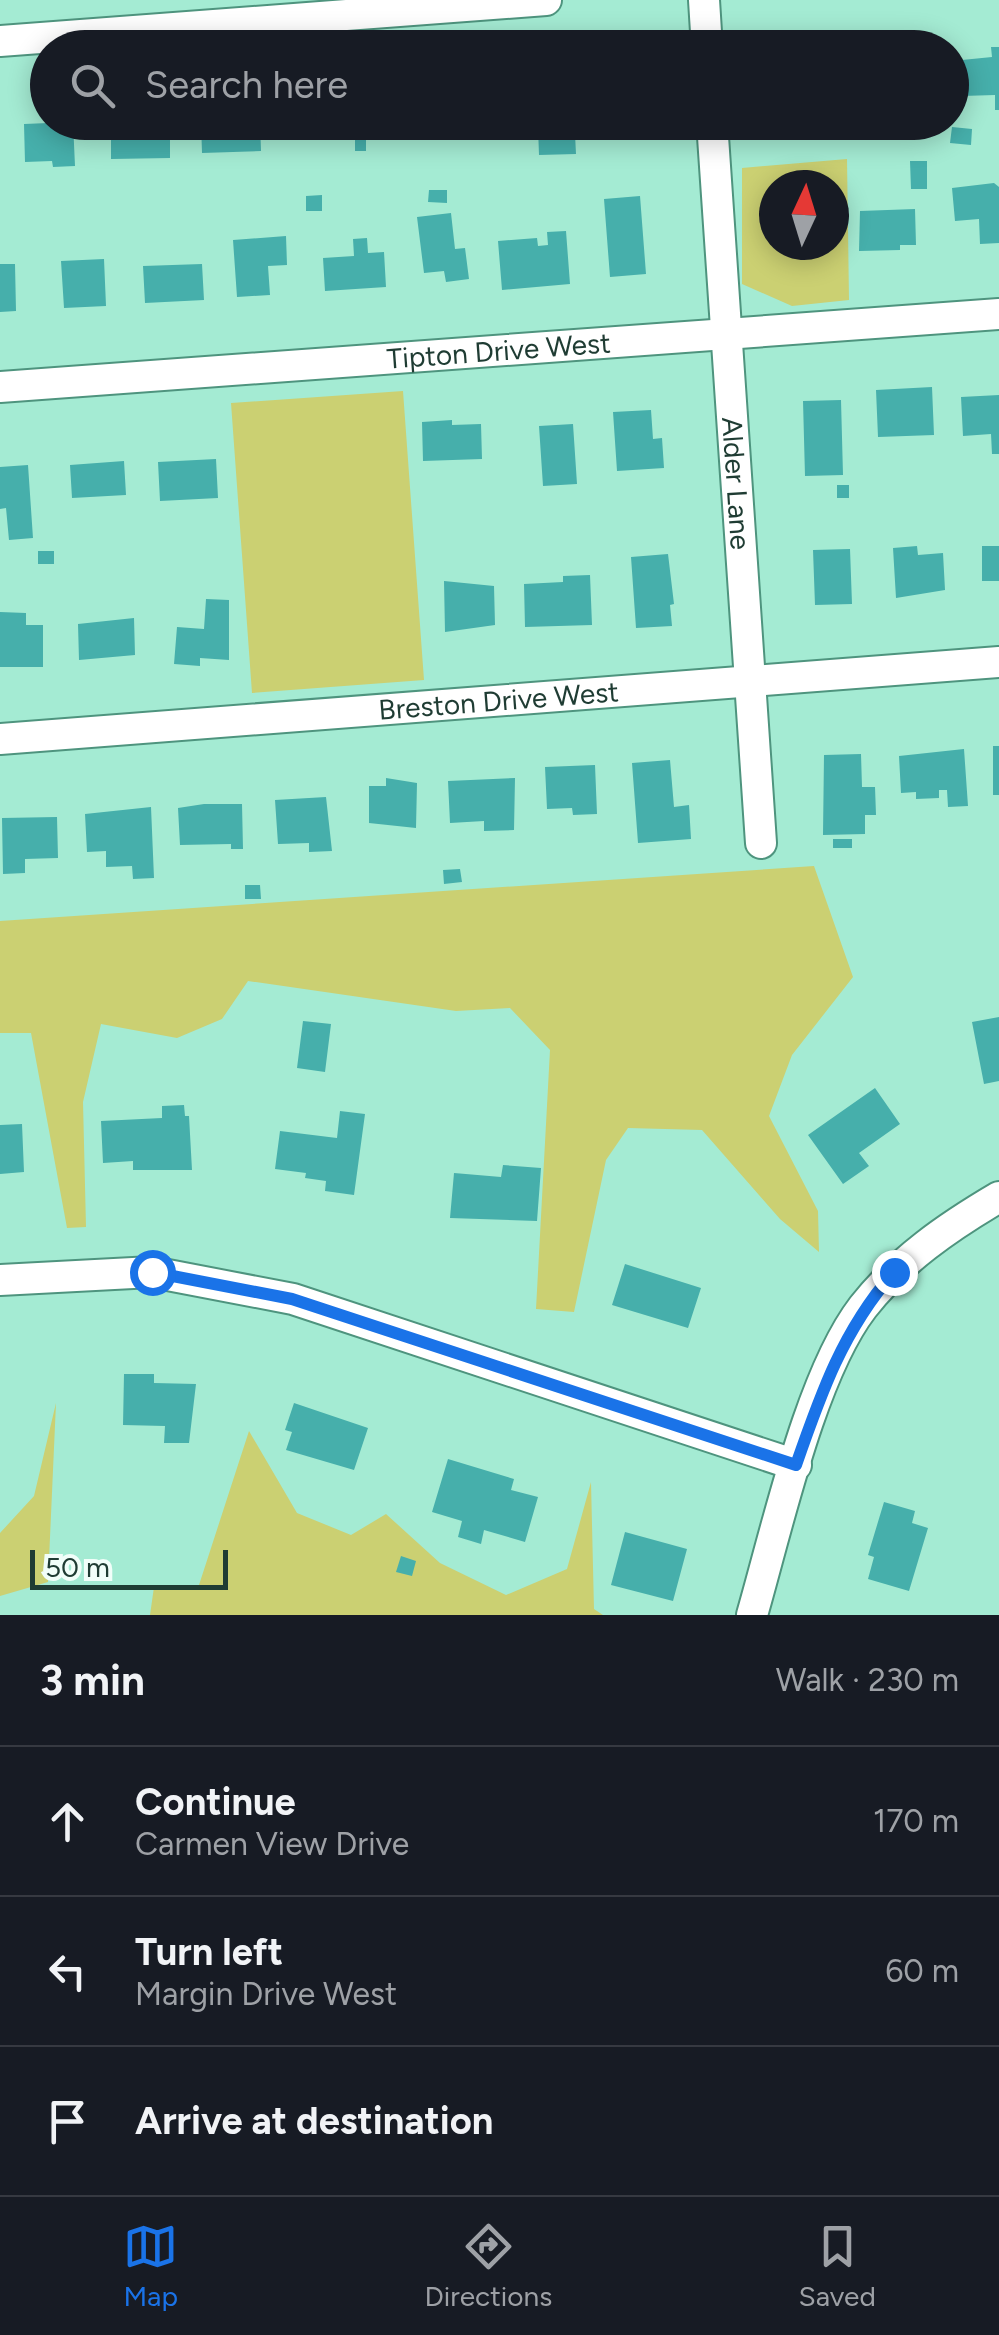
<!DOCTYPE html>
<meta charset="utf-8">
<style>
:root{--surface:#171b24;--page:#242831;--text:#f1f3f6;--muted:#9ea1a6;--line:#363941;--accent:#1a73e8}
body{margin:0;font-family:Figtree,sans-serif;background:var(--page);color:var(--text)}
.compass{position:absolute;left:759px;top:170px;width:90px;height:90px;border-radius:50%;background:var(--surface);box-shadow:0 5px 25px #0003;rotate:4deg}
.scale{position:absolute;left:30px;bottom:25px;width:198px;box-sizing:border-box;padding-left:10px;border:5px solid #1f3c33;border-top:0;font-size:28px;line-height:35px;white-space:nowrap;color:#1f3c33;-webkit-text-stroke:8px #f1fef9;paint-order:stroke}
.stop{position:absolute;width:30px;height:30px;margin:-22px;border:8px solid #1a73e8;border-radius:50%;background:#fff}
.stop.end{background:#1a73e8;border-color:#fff;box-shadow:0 2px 10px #0008}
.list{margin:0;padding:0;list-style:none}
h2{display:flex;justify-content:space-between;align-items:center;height:130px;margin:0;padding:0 40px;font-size:42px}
h2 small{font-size:32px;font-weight:400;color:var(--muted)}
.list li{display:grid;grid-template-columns:65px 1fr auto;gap:30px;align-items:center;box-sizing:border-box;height:150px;padding:0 40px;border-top:2px solid var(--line)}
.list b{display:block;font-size:38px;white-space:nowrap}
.list p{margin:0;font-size:32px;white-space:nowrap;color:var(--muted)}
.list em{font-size:32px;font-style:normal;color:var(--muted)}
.icon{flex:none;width:55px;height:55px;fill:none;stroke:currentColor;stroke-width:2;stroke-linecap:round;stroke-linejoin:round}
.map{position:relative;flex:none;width:999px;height:1615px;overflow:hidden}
.search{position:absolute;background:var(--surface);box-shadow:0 5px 25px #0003;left:30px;right:30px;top:30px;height:110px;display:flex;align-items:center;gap:25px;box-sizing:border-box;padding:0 35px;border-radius:55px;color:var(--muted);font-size:38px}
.sheet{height:580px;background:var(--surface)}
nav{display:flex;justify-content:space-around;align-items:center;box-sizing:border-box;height:140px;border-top:2px solid var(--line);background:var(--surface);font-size:28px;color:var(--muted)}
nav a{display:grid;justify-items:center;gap:5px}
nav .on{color:var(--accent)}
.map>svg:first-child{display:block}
.green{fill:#cbd072;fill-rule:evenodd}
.building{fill:#46afab}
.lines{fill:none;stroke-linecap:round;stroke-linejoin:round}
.minor-casing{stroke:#4e947e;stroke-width:34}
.minor{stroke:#fff;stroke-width:30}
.route{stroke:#1a73e8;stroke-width:12}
.labels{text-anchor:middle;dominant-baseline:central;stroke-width:9;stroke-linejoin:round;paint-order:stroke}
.street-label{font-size:28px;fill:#1f3c33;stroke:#f1fef9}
</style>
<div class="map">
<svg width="999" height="1615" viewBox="0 0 999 1615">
<rect width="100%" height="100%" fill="#a4ebd3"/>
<!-- green -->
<path class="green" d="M 847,159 L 849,300 L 792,306 L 742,284 L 742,168 ZM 834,185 L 834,245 L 774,245 L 774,185 Z
M 403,391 L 424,680 L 252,693 L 231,403 Z
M 814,866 L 853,977 L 792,1055 L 769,1116 L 818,1211 L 819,1252 L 780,1219 L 702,1130 L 628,1128 L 606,1160 L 574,1312 L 536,1309 L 550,1050 L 510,1008 L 456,1011 L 248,981 L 222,1019 L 177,1038 L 101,1024 L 83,1102 L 86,1227 L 67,1228 L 31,1033 L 0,1033 L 0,921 Z
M 56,1403 L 48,1582 L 0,1596 L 0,1533 L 34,1496 Z
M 249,1431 L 297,1513 L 351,1535 L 386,1514 L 440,1563 L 506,1595 L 567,1569 L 591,1482 L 594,1609 L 603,1615 L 150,1615 L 154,1587 L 199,1585 Z"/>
<!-- building -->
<path class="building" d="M 991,47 L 999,47 L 999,110 L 995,110 L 995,95 L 962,96 L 961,74 L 952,75 L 952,61 L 992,57 Z
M 73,122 L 75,166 L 53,167 L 52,161 L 25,162 L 24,124 Z
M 111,122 L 170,122 L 170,158 L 111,159 Z
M 201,122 L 260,122 L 261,151 L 202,153 Z
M 290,122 L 352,122 L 353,136 L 291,140 Z
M 380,122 L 447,122 L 448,131 L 381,135 Z
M 550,122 L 597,122 L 597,134 L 575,134 L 576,154 L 539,155 L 538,127 Z
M 952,127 L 972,129 L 971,145 L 950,143 Z
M 355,137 L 366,137 L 366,151 L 355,151 Z
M 910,161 L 927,161 L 927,189 L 911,189 Z
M 994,183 L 999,187 L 999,243 L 980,244 L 979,219 L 955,221 L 952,188 Z
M 429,190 L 447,190 L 447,203 L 428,202 Z
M 322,195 L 322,211 L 306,211 L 306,196 Z
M 640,196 L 646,274 L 610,277 L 604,199 Z
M 915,209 L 916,245 L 900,245 L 900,250 L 859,251 L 860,211 Z
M 451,213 L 455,249 L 465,248 L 469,279 L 446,282 L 444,271 L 424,273 L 417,217 Z
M 566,231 L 570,284 L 502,290 L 498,241 L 537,238 L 538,246 L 548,245 L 547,232 Z
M 286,236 L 287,265 L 268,266 L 270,295 L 237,297 L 233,240 Z
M 367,238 L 368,253 L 384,252 L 386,287 L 325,291 L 323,258 L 354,256 L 353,239 Z
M 104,259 L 106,306 L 64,308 L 61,261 Z
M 0,264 L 15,264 L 16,311 L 0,312 Z
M 202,264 L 204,300 L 145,303 L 143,266 Z
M 932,387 L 934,435 L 878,437 L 876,390 Z
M 999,395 L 999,454 L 992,454 L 991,434 L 963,436 L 961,397 Z
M 841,400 L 843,475 L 805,476 L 803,401 Z
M 651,410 L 653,439 L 662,438 L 664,468 L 617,471 L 613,412 Z
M 452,420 L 452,425 L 481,424 L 482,459 L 423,461 L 422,422 Z
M 573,424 L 577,484 L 543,486 L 539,426 Z
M 216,459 L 218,498 L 160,501 L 158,462 Z
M 124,461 L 126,495 L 72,498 L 70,465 Z
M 28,465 L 33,538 L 9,540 L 6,508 L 0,509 L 0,467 Z
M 837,485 L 849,485 L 849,498 L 837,498 Z
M 917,546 L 918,555 L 943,553 L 945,590 L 896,598 L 893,548 Z
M 982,546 L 999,546 L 999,581 L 982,581 Z
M 850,549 L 852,604 L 815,605 L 813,550 Z
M 38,551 L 54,551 L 54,564 L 38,564 Z
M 668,554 L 674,604 L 670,605 L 672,626 L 636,628 L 631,557 Z
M 590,575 L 592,625 L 525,627 L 524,584 L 563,582 L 563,576 Z
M 444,581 L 494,586 L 495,625 L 445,632 Z
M 206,599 L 229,600 L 229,660 L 200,658 L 200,666 L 174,664 L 177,627 L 204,629 Z
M 0,612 L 26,613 L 26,625 L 43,625 L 43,667 L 0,667 Z
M 134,618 L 135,655 L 79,660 L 78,624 Z
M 993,746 L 999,746 L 999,795 L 993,795 Z
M 964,749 L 968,806 L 948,807 L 947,790 L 939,790 L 939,798 L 916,799 L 916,792 L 901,793 L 899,756 Z
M 861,754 L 862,787 L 875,787 L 876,815 L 865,815 L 865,834 L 823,835 L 824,755 Z
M 670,760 L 674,807 L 689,805 L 691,839 L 638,843 L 632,763 Z
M 595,765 L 597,814 L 573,815 L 572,808 L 547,809 L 545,767 Z
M 386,778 L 417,783 L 416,828 L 369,823 L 369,786 L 386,786 Z
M 515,778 L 514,830 L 484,831 L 484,821 L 450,823 L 448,781 Z
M 326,797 L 332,851 L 309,852 L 309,843 L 278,844 L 275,800 Z
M 204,804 L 242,804 L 243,849 L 231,849 L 231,844 L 180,845 L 178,808 Z
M 151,807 L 154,878 L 133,879 L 132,866 L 106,867 L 106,851 L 87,852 L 85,814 Z
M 57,817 L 58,858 L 25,859 L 25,873 L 3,874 L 2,818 Z
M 833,839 L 852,839 L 852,848 L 833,848 Z
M 460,869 L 462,882 L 444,884 L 443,870 Z
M 245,885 L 260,885 L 261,899 L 245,899 Z
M 999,1017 L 999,1081 L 984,1084 L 972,1022 Z
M 303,1021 L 331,1024 L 325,1072 L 297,1068 Z
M 875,1088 L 900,1124 L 859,1153 L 869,1166 L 843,1184 L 808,1135 Z
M 184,1105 L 185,1116 L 189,1116 L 192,1170 L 133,1170 L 133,1161 L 103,1163 L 101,1121 L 162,1118 L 162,1106 Z
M 340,1111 L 365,1114 L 354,1195 L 325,1191 L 326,1181 L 305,1178 L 306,1173 L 275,1169 L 280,1131 L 337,1138 Z
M 22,1124 L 24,1172 L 0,1174 L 0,1125 Z
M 503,1165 L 541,1168 L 537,1221 L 450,1218 L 454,1173 L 501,1177 Z
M 625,1264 L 701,1288 L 688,1328 L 612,1305 Z
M 124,1374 L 154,1374 L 154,1383 L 196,1384 L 189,1443 L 164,1443 L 165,1426 L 123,1425 Z
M 294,1403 L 368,1428 L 354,1470 L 286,1450 L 292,1432 L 285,1430 Z
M 448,1459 L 514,1479 L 511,1490 L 538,1497 L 525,1542 L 484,1530 L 481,1544 L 458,1537 L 462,1521 L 432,1512 Z
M 884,1502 L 915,1511 L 912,1523 L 928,1528 L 909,1591 L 868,1579 L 874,1557 L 868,1555 Z
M 625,1532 L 687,1549 L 673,1601 L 611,1585 Z
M 401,1556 L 416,1561 L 412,1576 L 396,1572 Z"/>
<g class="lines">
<defs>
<g id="minor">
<path d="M 704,0 L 707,48"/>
<path d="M 0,41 L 546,0"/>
<path id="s1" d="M 712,122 L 761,843"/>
<path id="s2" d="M 0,387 L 999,314"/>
<path id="s3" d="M 0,739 L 999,662"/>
<path d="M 0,1280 L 152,1272 L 293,1299 L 796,1465"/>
<path d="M 752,1615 C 777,1529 810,1376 863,1307 C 900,1260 948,1227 999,1197"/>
</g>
</defs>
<!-- minor casing -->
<use href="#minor" class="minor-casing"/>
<!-- minor -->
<use href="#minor" class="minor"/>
</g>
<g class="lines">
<!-- route -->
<path class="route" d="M 152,1272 L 292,1299 L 796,1465 C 821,1393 843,1330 894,1272"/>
</g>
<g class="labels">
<!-- street labels -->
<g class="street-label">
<text stroke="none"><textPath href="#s2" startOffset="500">Tipton Drive West</textPath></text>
<text stroke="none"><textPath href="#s1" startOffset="362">Alder Lane</textPath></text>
<text stroke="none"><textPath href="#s3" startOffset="500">Breston Drive West</textPath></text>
</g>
</g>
</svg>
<svg class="compass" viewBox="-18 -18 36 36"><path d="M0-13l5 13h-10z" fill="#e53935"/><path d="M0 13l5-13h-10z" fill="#9ea1a6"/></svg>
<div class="scale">50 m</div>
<div class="stop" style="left:152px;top:1272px"></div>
<div class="stop end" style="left:894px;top:1272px"></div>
<div class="search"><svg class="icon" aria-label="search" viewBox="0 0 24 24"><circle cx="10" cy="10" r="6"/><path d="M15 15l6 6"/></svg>Search here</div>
</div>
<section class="sheet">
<h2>3 min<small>Walk · 230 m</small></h2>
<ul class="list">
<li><svg class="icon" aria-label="ahead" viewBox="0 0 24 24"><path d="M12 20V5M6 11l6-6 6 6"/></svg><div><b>Continue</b><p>Carmen View Drive</p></div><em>170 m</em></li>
<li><svg class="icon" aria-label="left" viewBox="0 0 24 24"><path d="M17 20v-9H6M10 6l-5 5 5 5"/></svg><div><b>Turn left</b><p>Margin Drive West</p></div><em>60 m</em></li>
<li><svg class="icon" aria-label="arrive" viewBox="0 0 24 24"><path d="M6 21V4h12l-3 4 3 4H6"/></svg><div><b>Arrive at destination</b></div></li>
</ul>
</section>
<nav>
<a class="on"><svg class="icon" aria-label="map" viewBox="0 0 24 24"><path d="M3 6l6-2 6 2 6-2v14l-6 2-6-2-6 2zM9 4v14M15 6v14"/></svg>Map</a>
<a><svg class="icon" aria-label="directions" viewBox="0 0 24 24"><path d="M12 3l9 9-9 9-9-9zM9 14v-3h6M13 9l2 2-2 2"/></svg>Directions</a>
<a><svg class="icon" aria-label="saved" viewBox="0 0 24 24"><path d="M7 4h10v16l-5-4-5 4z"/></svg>Saved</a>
</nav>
